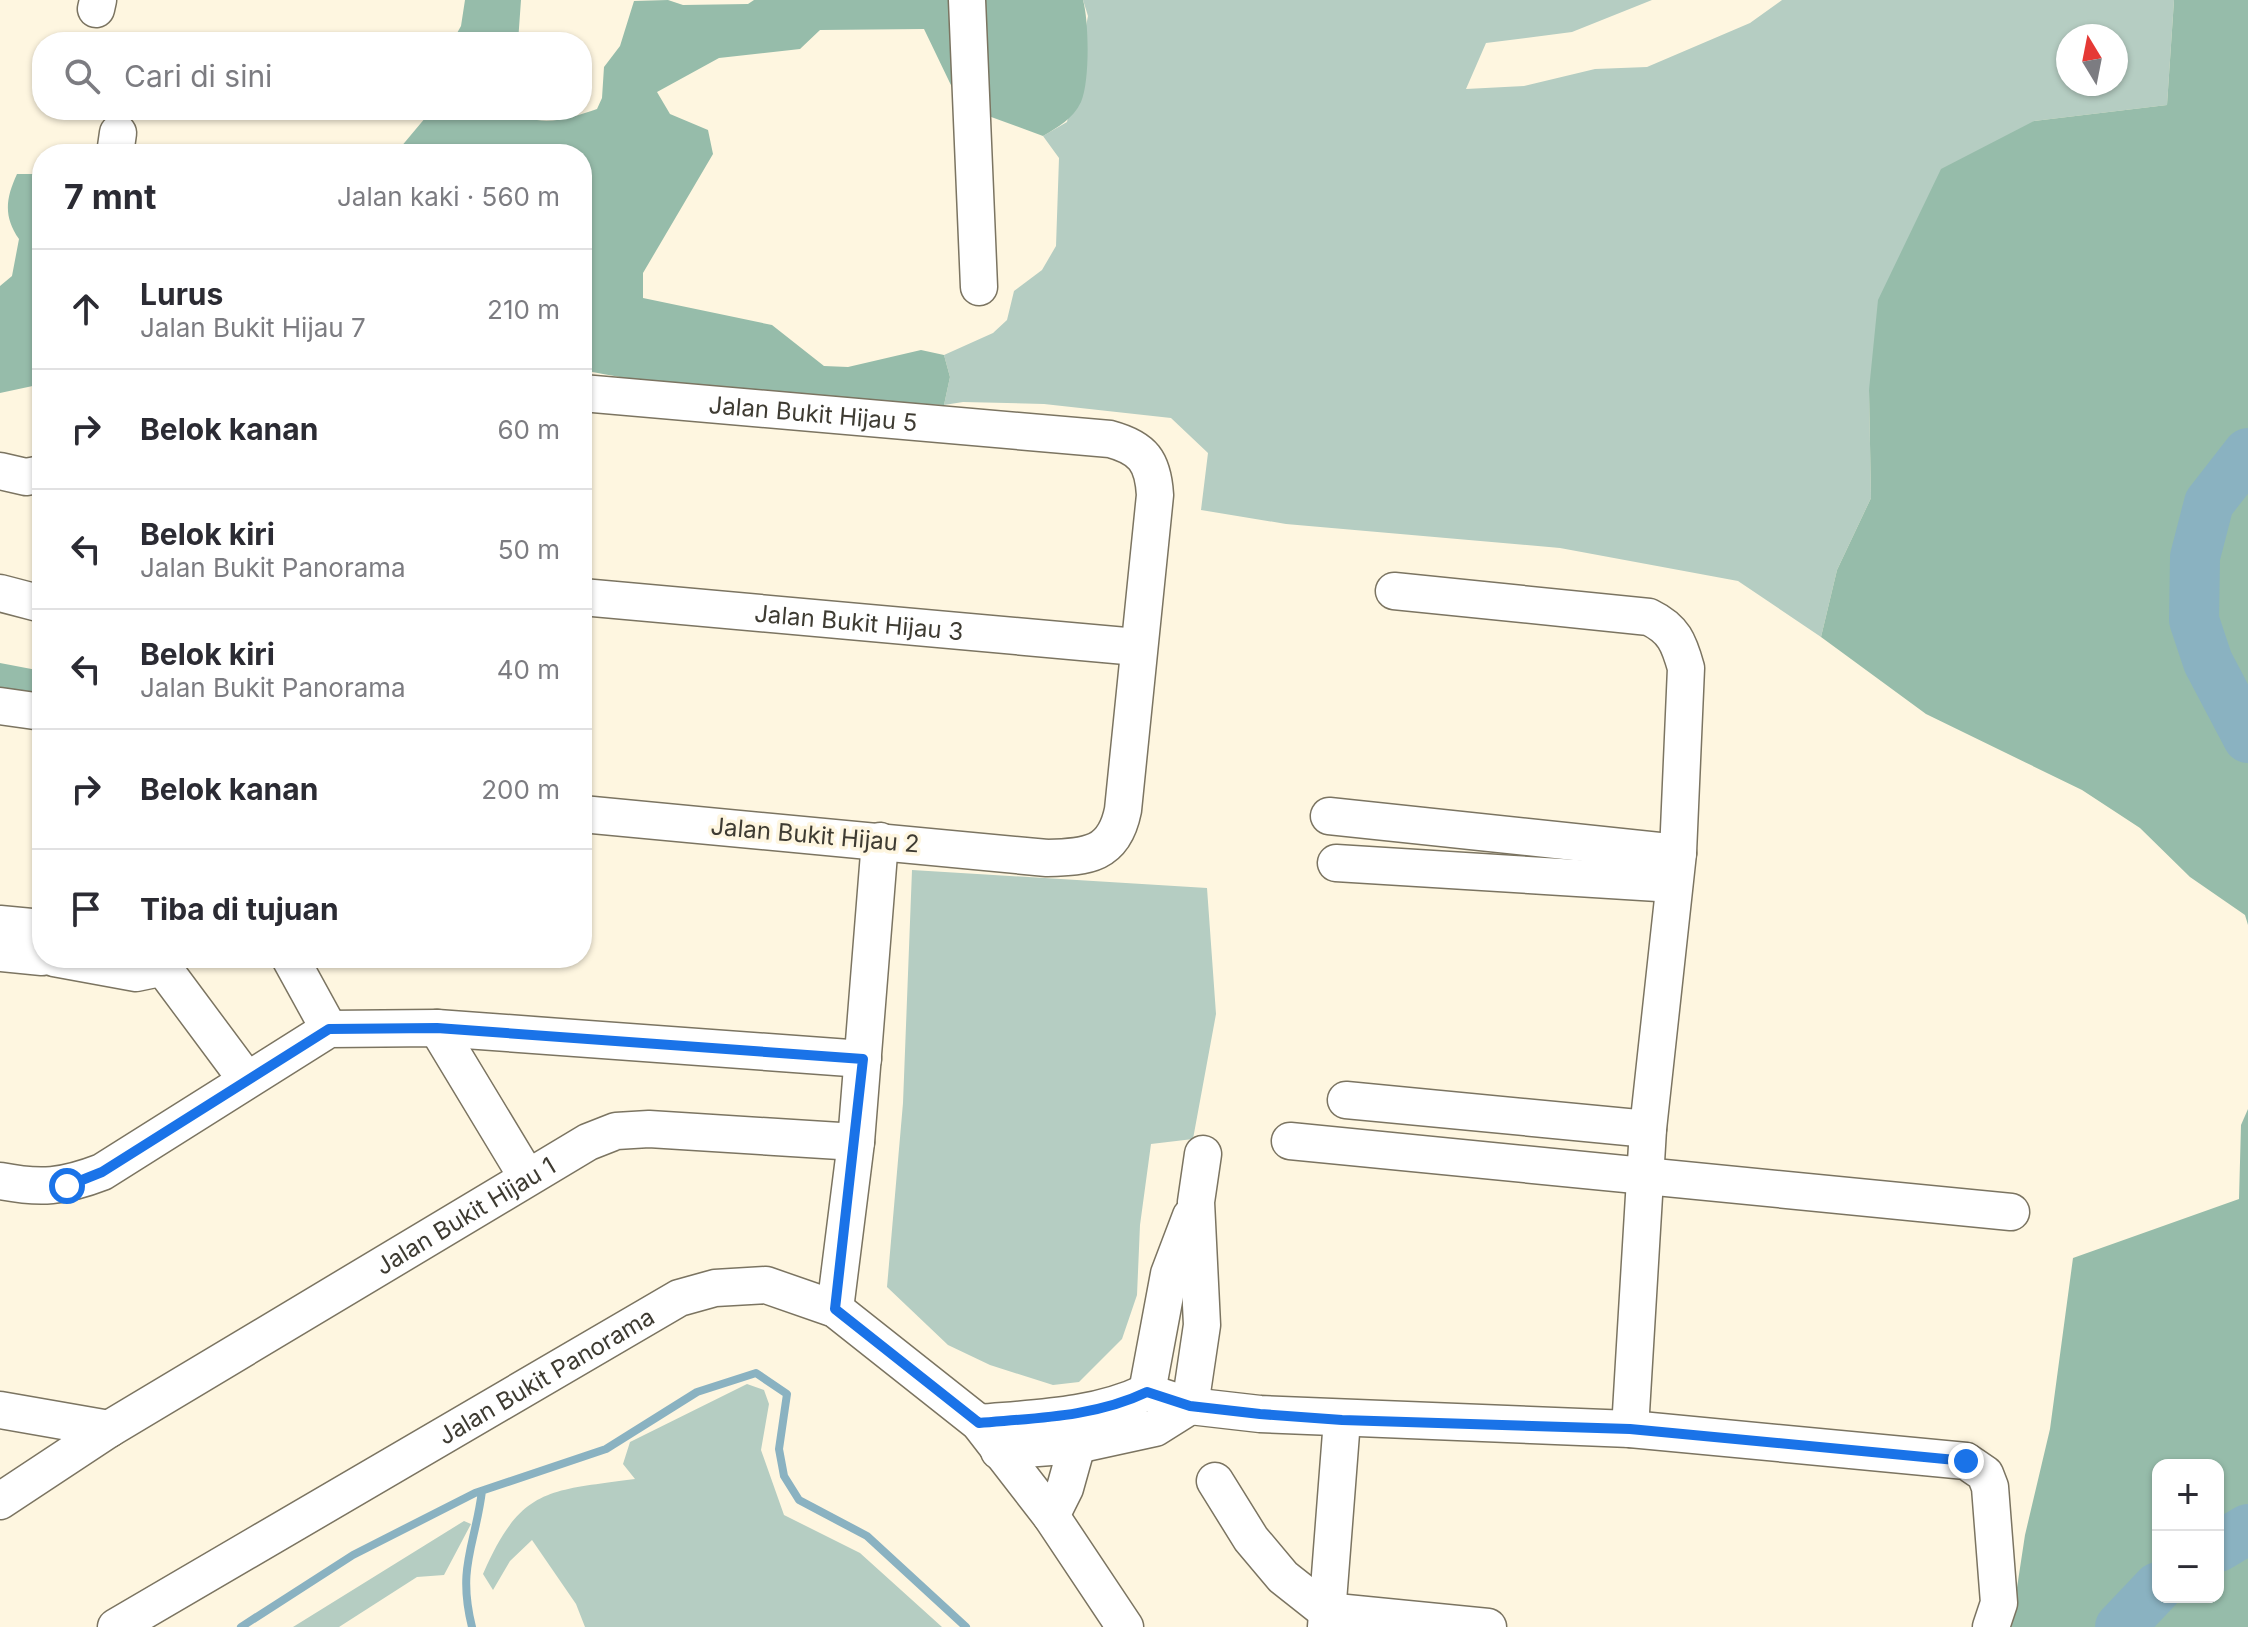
<!DOCTYPE html>
<html lang="id">
<meta charset="utf-8">
<style>
:root{--surface:#fff;--page:#f2f2f3;--text:#2b2b33;--muted:#7c7c81;--line:#e1e1e2}
body{margin:0;font-family:Inter,sans-serif;background:var(--page);color:var(--text)}
.controls{position:absolute;right:24px;bottom:24px;display:grid;overflow:hidden;border-radius:16px;box-shadow:0 2px 6px #0004}
.controls button{width:72px;height:72px;display:grid;place-items:center;padding:0;border:0;border-bottom:2px solid var(--line);background:var(--surface);color:var(--text);font:40px sans-serif}
.compass{position:absolute;left:2056px;top:24px;width:72px;height:72px;border-radius:50%;background:var(--surface);box-shadow:0 2px 6px #0004;rotate:350deg}
.stop{position:absolute;width:24px;height:24px;margin:-18px;border:6px solid #1a73e8;border-radius:50%;background:#fff}
.stop.end{background:#1a73e8;border-color:#fff;box-shadow:0 2px 8px #0008}
.list{margin:0;padding:0;list-style:none}
h2{display:flex;justify-content:space-between;align-items:center;height:104px;margin:0;padding:0 32px;font-size:34px}
h2 small{font-size:26px;font-weight:400;color:var(--muted)}
.list li{display:grid;grid-template-columns:52px 1fr auto;gap:24px;align-items:center;box-sizing:border-box;height:120px;padding:0 32px;border-top:2px solid var(--line)}
.list b{display:block;font-size:30px;white-space:nowrap}
.list p{margin:0;font-size:26px;white-space:nowrap;color:var(--muted)}
.list em{font-size:26px;font-style:normal;color:var(--muted)}
.icon{flex:none;width:44px;height:44px;fill:none;stroke:currentColor;stroke-width:2;stroke-linecap:round;stroke-linejoin:round}
.map{position:relative;flex:none;width:2248px;height:1627px;overflow:hidden}
.search{position:absolute;background:var(--surface);box-shadow:0 2px 6px #0004;left:32px;top:32px;width:560px;height:88px;display:flex;align-items:center;gap:20px;box-sizing:border-box;padding:0 28px;border-radius:32px;color:var(--muted);font-size:30px}
.panel{position:absolute;background:var(--surface);box-shadow:0 2px 6px #0004;left:32px;top:144px;width:560px;height:824px;border-radius:32px}
.map>svg:first-child{display:block}
.green{fill:#b5cdc2;fill-rule:evenodd}
.forest{fill:#96bcaa;fill-rule:evenodd}
.lines{fill:none;stroke-linecap:round;stroke-linejoin:round}
.stream{stroke:#8ab2c1;stroke-width:8}
.river{stroke:#8ab2c1;stroke-width:50}
.minor-casing{stroke:#7b7461;stroke-width:39}
.minor{stroke:#fff;stroke-width:36}
.route{stroke:#1a73e8;stroke-width:10}
.labels{text-anchor:middle;dominant-baseline:central;stroke-width:7;stroke-linejoin:round;paint-order:stroke}
.street-label{font-size:24px;fill:#3e3b32;stroke:#fef6e0}
</style>
<div class="map">
<svg width="2248" height="1627" viewBox="0 0 2248 1627">
<rect width="100%" height="100%" fill="#fef6e0"/>
<!-- green -->
<path class="green" d="M 1083,0 L 1652,0 L 1572,32 L 1486,43 L 1466,89 L 1524,86 L 1595,69 L 1647,67 L 1750,23 L 1782,0 L 2174,0 L 2167,105 L 2034,121 L 1869,390 L 1871,498 L 1837,570 L 1821,637 L 1738,581 L 1560,548 L 1286,524 L 1201,510 L 1208,453 L 1171,418 L 1044,404 L 963,402 L 944,405 L 950,377 L 944,355 L 993,333 L 1007,320 L 1014,291 L 1042,270 L 1056,246 L 1059,158 L 1043,136 L 1067,122 L 1088,16 ZM 2068,36 L 2116,36 L 2116,84 L 2068,84 Z
M 912,870 L 1207,888 L 1216,1014 L 1193,1139 L 1151,1144 L 1140,1225 L 1137,1295 L 1122,1339 L 1079,1382 L 1053,1385 L 990,1365 L 948,1345 L 887,1287 L 903,1103 Z
M 747,1384 L 764,1390 L 769,1404 L 761,1450 L 784,1515 L 860,1553 L 942,1627 L 585,1627 L 576,1604 L 532,1540 L 510,1561 L 493,1590 L 483,1574 C 521,1487 548,1491 635,1479 L 623,1464 L 630,1442 Z
M 464,1521 L 471,1524 L 444,1575 L 417,1577 L 339,1627 L 293,1627 Z"/>
<!-- forest -->
<path class="forest" d="M 465,0 L 521,0 L 518,42 L 452,42 L 461,26 Z
M 668,0 L 683,5 L 748,4 L 754,0 L 1083,0 C 1089,21 1090,82 1081,102 C 1073,119 1058,127 1043,136 L 961,106 L 924,29 L 820,30 L 800,49 L 719,58 L 657,92 L 670,114 L 708,130 L 713,154 L 643,273 L 643,298 L 772,325 L 824,366 L 848,367 L 921,350 L 944,355 L 950,377 L 944,405 C 824,402 700,394 582,370 L 582,154 L 395,154 L 431,111 L 525,110 L 527,118 C 552,125 573,117 597,109 L 602,98 L 604,67 L 620,46 L 634,1 Z
M 2174,0 L 2248,0 L 2248,925 L 2245,915 L 2190,877 L 2140,828 L 2082,790 L 1926,714 L 1821,637 L 1837,570 L 1871,498 L 1869,390 L 1878,300 L 1941,169 L 2034,121 L 2167,105 Z
M 17,174 L 42,174 L 42,384 L 0,393 L 0,286 L 12,276 L 19,239 C 3,216 6,198 17,174 Z
M 0,663 L 42,671 L 42,698 L 0,692 Z
M 2248,1109 L 2248,1627 L 2011,1627 L 2025,1535 L 2050,1429 L 2073,1258 L 2239,1199 L 2241,1125 ZM 2158,1465 L 2218,1465 L 2218,1597 L 2158,1597 Z"/>
<g class="lines">
<!-- stream -->
<path class="stream" d="M 241,1627 L 353,1555 L 475,1493 L 606,1449 L 697,1392 L 756,1373 L 787,1394 L 779,1449 L 784,1476 L 799,1500 L 867,1536 L 966,1627
M 472,1627 C 457,1567 475,1546 482,1491"/>
<!-- river -->
<path class="river" d="M 2248,453 L 2209,503 L 2195,557 L 2194,620 L 2208,662 L 2248,738
M 2218,1547 L 2248,1529
M 2120,1627 L 2158,1587"/>
<defs>
<g id="minor">
<path d="M 967,0 L 979,287"/>
<path d="M 96,9 L 98,0"/>
<path d="M 115,154 L 118,133"/>
<path id="s1" d="M 582,393 L 1110,439 C 1143,448 1153,461 1155,495 L 1123,810 C 1114,855 1088,857 1047,858 L 582,814"/>
<path d="M 0,471 L 26,477 L 42,474"/>
<path d="M 1394,591 L 1649,617 C 1674,629 1679,643 1686,668 L 1678,853 L 1648,1129 L 1630,1429"/>
<path d="M 0,593 L 42,604"/>
<path id="s2" d="M 582,597 L 1137,647"/>
<path d="M 0,706 L 42,712"/>
<path d="M 1329,816 L 1678,853"/>
<path d="M 1336,863 L 1674,884"/>
<path d="M 0,924 L 42,928"/>
<path d="M 0,953 L 42,957"/>
<path d="M 54,958 L 136,973 L 165,967"/>
<path d="M 156,958 L 246,1079"/>
<path d="M 290,958 L 329,1029"/>
<path d="M 437,1028 L 527,1177"/>
<path d="M 1346,1100 L 1648,1129"/>
<path d="M 1290,1141 L 2011,1212"/>
<path d="M 0,1181 C 41,1189 63,1187 102,1172 L 329,1029 L 437,1028 L 863,1059"/>
<path d="M 835,1309 L 856,1142 L 880,841"/>
<path d="M 1147,1392 L 1190,1406 L 1260,1414 L 1630,1429 L 1966,1461 L 1985,1474 L 1990,1487 L 1999,1603 L 1991,1627"/>
<path d="M 1147,1392 L 1169,1274 L 1191,1216"/>
<path d="M 0,1410 L 109,1429"/>
<path d="M 979,1423 C 1036,1418 1095,1417 1147,1392"/>
<path d="M 999,1451 L 1077,1445 L 1155,1428 L 1190,1406 L 1202,1325 L 1196,1202 L 1203,1154"/>
<path d="M 1215,1481 L 1251,1539 L 1283,1577 L 1326,1611 L 1488,1627"/>
<path id="s3" d="M 0,1501 L 109,1429 L 588,1142 L 616,1131 L 649,1129 L 856,1142"/>
<path d="M 1051,1516 L 1065,1488 L 1077,1445"/>
<path id="s4" d="M 116,1627 L 679,1298 L 715,1288 L 766,1285 L 835,1309 L 979,1423 L 1051,1516 L 1125,1627"/>
<path d="M 1326,1627 L 1342,1420"/>
</g>
</defs>
<!-- minor casing -->
<use href="#minor" class="minor-casing"/>
<!-- minor -->
<use href="#minor" class="minor"/>
</g>
<g class="lines">
<!-- route -->
<path class="route" d="M 67,1186 L 102,1172 L 329,1029 L 437,1028 L 863,1059 L 835,1309 L 979,1423 C 1036,1418 1095,1417 1147,1392 L 1190,1406 L 1260,1414 L 1342,1420 L 1630,1429 L 1966,1461"/>
</g>
<g class="labels">
<!-- street labels -->
<g class="street-label">
<text stroke="none"><textPath href="#s1" startOffset="232">Jalan Bukit Hijau 5</textPath></text>
<text stroke="none"><textPath href="#s2" startOffset="278">Jalan Bukit Hijau 3</textPath></text>
<text transform="translate(815 835) rotate(5)">Jalan Bukit Hijau 2</text>
<text stroke="none"><textPath href="#s3" startOffset="546">Jalan Bukit Hijau 1</textPath></text>
<text stroke="none"><textPath href="#s4" startOffset="498">Jalan Bukit Panorama</textPath></text>
</g>
</g>
</svg>
<div class="controls">
<button>+</button>
<button>−</button>
</div>
<svg class="compass" viewBox="-18 -18 36 36"><path d="M0-13l5 13h-10z" fill="#e53935"/><path d="M0 13l5-13h-10z" fill="#7c7c81"/></svg>
<div class="stop" style="left:67px;top:1186px"></div>
<div class="stop end" style="left:1966px;top:1461px"></div>
<div class="search"><svg class="icon" aria-label="search" viewBox="0 0 24 24"><circle cx="10" cy="10" r="6"/><path d="M15 15l6 6"/></svg>Cari di sini</div>
<section class="panel">
<h2>7 mnt<small>Jalan kaki · 560 m</small></h2>
<ul class="list">
<li><svg class="icon" aria-label="ahead" viewBox="0 0 24 24"><path d="M12 20V5M6 11l6-6 6 6"/></svg><div><b>Lurus</b><p>Jalan Bukit Hijau 7</p></div><em>210 m</em></li>
<li><svg class="icon" aria-label="right" viewBox="0 0 24 24"><path d="M7 20v-9h11M14 6l5 5-5 5"/></svg><div><b>Belok kanan</b></div><em>60 m</em></li>
<li><svg class="icon" aria-label="left" viewBox="0 0 24 24"><path d="M17 20v-9H6M10 6l-5 5 5 5"/></svg><div><b>Belok kiri</b><p>Jalan Bukit Panorama</p></div><em>50 m</em></li>
<li><svg class="icon" aria-label="left" viewBox="0 0 24 24"><path d="M17 20v-9H6M10 6l-5 5 5 5"/></svg><div><b>Belok kiri</b><p>Jalan Bukit Panorama</p></div><em>40 m</em></li>
<li><svg class="icon" aria-label="right" viewBox="0 0 24 24"><path d="M7 20v-9h11M14 6l5 5-5 5"/></svg><div><b>Belok kanan</b></div><em>200 m</em></li>
<li><svg class="icon" aria-label="arrive" viewBox="0 0 24 24"><path d="M6 21V4h12l-3 4 3 4H6"/></svg><div><b>Tiba di tujuan</b></div></li>
</ul>
</section>
</div>
